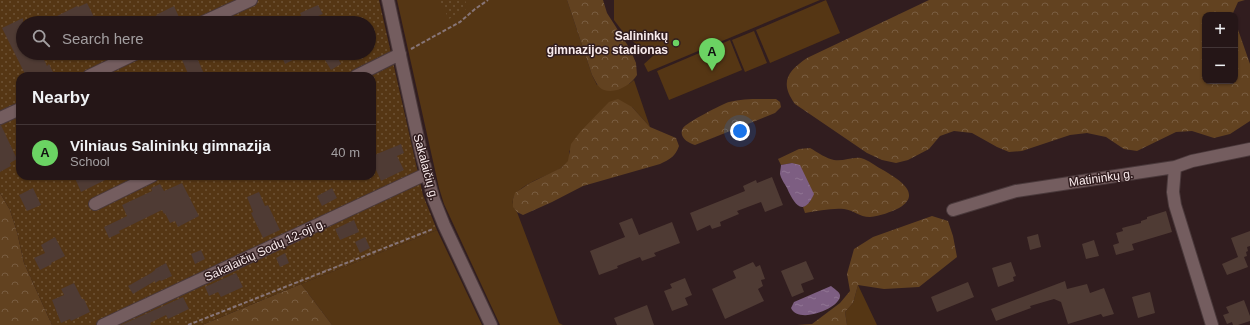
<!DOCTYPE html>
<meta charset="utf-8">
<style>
:root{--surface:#251617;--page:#312324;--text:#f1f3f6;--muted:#a39fa1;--line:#423536;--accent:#6bd363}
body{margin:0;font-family:Helvetica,sans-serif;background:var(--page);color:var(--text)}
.controls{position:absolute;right:12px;top:12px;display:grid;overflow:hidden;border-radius:8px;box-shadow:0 1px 3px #0004}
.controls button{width:36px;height:36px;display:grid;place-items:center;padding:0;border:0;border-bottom:1px solid var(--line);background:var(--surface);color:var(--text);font:20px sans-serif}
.you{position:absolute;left:740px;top:131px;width:14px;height:14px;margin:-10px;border:3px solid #fff;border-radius:50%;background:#1a73e8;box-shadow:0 0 0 6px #1a73e833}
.badge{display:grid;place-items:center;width:26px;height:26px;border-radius:50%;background:var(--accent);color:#111;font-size:13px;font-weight:700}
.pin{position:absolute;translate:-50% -33px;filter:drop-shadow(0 1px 2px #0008)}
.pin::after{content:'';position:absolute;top:21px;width:14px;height:12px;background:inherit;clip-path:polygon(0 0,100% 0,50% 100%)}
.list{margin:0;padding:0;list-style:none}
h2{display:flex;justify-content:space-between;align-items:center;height:52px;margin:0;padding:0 16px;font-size:17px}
h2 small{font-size:13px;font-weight:400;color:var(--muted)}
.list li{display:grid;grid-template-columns:26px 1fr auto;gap:12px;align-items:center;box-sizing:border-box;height:56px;padding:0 16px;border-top:1px solid var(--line)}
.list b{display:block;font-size:15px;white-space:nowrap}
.list p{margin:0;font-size:13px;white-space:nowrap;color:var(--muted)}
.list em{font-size:13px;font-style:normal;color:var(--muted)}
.icon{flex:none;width:22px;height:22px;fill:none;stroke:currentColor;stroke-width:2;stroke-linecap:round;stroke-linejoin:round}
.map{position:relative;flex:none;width:1250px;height:325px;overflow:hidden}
.search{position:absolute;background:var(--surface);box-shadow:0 1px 3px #0004;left:16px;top:16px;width:360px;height:44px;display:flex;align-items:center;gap:10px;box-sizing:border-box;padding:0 14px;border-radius:22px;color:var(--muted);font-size:15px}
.panel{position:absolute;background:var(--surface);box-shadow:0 1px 3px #0004;left:16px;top:72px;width:360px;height:108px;border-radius:12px}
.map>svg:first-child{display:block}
.grass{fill:#553614}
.forest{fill:url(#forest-crowns)}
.park{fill:url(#park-dots);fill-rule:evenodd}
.water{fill:url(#water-ripples)}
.building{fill:#4f3b34}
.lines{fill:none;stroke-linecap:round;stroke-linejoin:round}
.street-casing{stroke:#4a393b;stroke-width:14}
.path{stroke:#877577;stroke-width:2;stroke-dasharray:4 2;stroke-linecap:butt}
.street{stroke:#745d5f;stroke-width:12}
.poi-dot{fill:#6bd363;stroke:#311d1f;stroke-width:1.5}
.labels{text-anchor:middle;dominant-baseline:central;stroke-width:3;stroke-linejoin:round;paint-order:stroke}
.poi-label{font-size:12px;font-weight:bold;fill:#faeced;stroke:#311d1f;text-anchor:end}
.street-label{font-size:12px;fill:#faeced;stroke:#311d1f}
</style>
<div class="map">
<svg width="1250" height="325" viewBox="0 0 1250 325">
<defs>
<pattern id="forest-crowns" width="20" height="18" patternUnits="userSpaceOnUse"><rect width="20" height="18" fill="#624220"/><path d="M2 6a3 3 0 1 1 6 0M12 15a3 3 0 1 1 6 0" fill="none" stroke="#795d41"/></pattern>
<pattern id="park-dots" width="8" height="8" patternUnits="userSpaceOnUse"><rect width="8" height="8" fill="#553614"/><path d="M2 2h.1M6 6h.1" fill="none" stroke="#6e5336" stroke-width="1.8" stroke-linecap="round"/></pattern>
<pattern id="water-ripples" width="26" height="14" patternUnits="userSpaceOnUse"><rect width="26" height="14" fill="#7d5e82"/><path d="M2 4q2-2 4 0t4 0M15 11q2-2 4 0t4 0" fill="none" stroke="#907594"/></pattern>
</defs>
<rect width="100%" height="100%" fill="#311d1f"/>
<!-- grass -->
<path class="grass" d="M 397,0 L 567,0 L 592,75 L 597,85 L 629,84 L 634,80 L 650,127 L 632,107 L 569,151 L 569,161 C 566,163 564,166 561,168 C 548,177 498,189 517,212 L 559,323 L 563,325 L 500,325 L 444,204 L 439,188 Z
M 614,0 L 820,0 L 648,72 L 644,64 L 654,55 L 644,50 L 626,36 L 614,20 Z
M 826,0 L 840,33 L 770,63 L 756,30 Z
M 754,31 L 767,63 L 745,72 L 732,40 Z
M 730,40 L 742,70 L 669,100 L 657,71 Z
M 437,230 L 482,325 L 332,325 L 301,284 Z
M 858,285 L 877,325 L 847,325 L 845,312 L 853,303 Z"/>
<!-- forest -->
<path class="forest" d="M 567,0 L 603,0 L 607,13 L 630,49 L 636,63 L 637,75 C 631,85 616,94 604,90 C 598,88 595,80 592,75 Z
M 929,0 L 1245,0 L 1238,2 L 1233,13 L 1233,15 L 1205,15 L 1205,81 L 1235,81 L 1235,21 L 1250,64 L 1250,121 L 1230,134 L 1214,138 L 1192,131 L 1176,132 L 1137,151 L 1124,149 L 1106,137 L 1087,133 L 1070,135 L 1022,151 L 1009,152 L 997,147 L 972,133 L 954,131 L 940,136 L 929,149 L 908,160 L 896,163 L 882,160 L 867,153 L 795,104 C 779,82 788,71 807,58 Z
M 618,99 L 632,107 L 650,127 L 676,138 L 679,146 C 675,157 670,159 660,164 L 583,186 L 552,202 L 523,215 L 517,212 L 513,207 L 513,199 L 515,193 L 530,183 L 561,168 L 568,161 L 571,144 L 581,131 L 609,102 Z
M 776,99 L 780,102 L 781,107 L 775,113 L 695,145 C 688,143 678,137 683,128 C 686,123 722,104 729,102 C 744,98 761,99 776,99 Z
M 810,148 C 817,152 827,159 834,160 C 844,162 855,155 864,159 C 871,162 877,167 883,170 C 896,178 924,193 899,208 C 891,212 880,216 870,217 C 859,217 854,210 844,209 C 831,208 818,211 805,213 L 803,207 L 810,202 L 792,163 L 781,165 L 778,159 L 799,149 Z
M 0,193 L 10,210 L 17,232 L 24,263 L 52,325 L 0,325 Z
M 932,216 L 948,221 L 953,236 L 957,257 L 919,287 L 884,289 L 858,285 L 853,303 L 845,312 L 847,325 L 797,325 L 812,324 L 840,303 L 850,291 L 847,274 L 854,249 L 873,237 Z
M 301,284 L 332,325 L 202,325 Z"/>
<!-- park -->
<path class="park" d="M 0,0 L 379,0 L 423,195 L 437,230 L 301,284 L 202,325 L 52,325 L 24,263 L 17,232 L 10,210 L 0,193 ZM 23,23 L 369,23 L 369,53 L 23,53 ZM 20,76 L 372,76 L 372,176 L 20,176 Z
M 439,0 L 465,0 L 468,8 L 449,19 Z"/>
<!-- water -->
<path class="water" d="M 792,163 L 800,165 L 814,194 C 803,218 794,204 787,188 C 785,184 781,179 780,174 C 780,171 781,167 781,165 Z
M 831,286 C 834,289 839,291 840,295 C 842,308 798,325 791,308 L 794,302 Z"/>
<!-- building -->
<path class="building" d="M 87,3 L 97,23 L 43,23 L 77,6 L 78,7 Z
M 318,5 L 323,14 L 304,22 L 300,13 Z
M 174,6 L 179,17 L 168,23 L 160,23 L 156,15 Z
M 23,18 L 23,53 L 41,53 L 47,66 L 49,64 L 55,76 L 26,76 L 2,28 Z
M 179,53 L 195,53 L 205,76 L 189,76 Z
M 280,53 L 306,53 L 285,64 Z
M 336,54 L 341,64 L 331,70 L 325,60 Z
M 0,125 L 1,125 L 17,159 L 10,163 L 11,166 L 0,172 Z
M 401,144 L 404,153 L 397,156 L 404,170 L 381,181 L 372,161 L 372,156 Z
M 74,176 L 113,176 L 81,192 Z
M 772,177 L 783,205 L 765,212 L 761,202 L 737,211 L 739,214 L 720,222 L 721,226 L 712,229 L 710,225 L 697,231 L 690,213 L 745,191 L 743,186 L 756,180 L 757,183 Z
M 182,183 L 199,216 L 178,227 L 175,221 L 170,223 L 165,213 L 164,214 L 162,210 L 119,231 L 120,233 L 109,238 L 104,227 L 127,216 L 122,205 L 152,191 L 151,188 L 160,184 L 164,191 Z
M 33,188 L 41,205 L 27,211 L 19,195 Z
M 332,188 L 337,198 L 322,206 L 317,196 Z
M 259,192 L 265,206 L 268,205 L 280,230 L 263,238 L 251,213 L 253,212 L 247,197 Z
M 1166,211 L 1172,232 L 1132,244 L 1134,250 L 1116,255 L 1113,245 L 1119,243 L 1116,233 L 1123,231 L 1122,228 L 1141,223 L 1141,221 L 1147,219 L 1147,217 Z
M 632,218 L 639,235 L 672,222 L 680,243 L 654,253 L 656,256 L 642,261 L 640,257 L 617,266 L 618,268 L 599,275 L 590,251 L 625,237 L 619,223 Z
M 354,220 L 359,232 L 340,240 L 335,229 Z
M 1250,231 L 1250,246 L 1247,247 L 1248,251 L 1246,252 L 1247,256 L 1244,257 L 1248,267 L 1227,275 L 1222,264 L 1238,257 L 1231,238 Z
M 1038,234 L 1041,247 L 1030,250 L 1027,237 Z
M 55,237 L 65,256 L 51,263 L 52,264 L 40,270 L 34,258 L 45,253 L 41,245 Z
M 365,237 L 370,248 L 360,253 L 355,242 Z
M 1094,240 L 1099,256 L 1086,259 L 1082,244 Z
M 201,250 L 205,259 L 195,264 L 191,254 Z
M 285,253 L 289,263 L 280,267 L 276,258 Z
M 806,261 L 814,279 L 801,284 L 804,292 L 792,297 L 781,271 Z
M 753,262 L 756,267 L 760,265 L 765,279 L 761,280 L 763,286 L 758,289 L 764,301 L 725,319 L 712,289 L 736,278 L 733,271 Z
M 1011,262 L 1016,276 L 1013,277 L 1014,281 L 998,287 L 992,268 Z
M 166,263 L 172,276 L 161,281 L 160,280 L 155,283 L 155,281 L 133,294 L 128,286 L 151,273 L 155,270 L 155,269 Z
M 236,273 L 243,287 L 221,297 L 218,292 L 209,296 L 205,287 Z
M 685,278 L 692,295 L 685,298 L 688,305 L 672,311 L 664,291 L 672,288 L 670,284 Z
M 1065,281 L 1067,289 L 1087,284 L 1090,293 L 1104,288 L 1114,314 L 1103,317 L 1101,314 L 1068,324 L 1061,302 L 1054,299 L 1030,306 L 1031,308 L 996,321 L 991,309 Z
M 968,282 L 974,297 L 937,312 L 931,297 Z
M 74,283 L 82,299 L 84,299 L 90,312 L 71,321 L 70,319 L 61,323 L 52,300 L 64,295 L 61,289 Z
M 1150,292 L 1155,313 L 1138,318 L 1132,297 Z
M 183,297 L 189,309 L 168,319 L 166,315 L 150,323 L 151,325 L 121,325 Z
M 1244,300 L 1250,316 L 1250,321 L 1238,325 L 1233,325 L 1232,322 L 1227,324 L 1223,315 L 1229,313 L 1226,307 Z
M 647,305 L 654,325 L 617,325 L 614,318 Z"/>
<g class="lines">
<defs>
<path id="street" d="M 388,0 L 421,152 L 434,200 L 444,225 L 491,325
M 201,23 L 251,0
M 89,76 L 137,53
M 356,76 L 400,54
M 0,118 L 20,109
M 1175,167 L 1173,192 L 1175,205 L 1212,325
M 95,204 L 152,176
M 953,210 L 1016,191 L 1175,167 L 1192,161 L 1250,149
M 103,325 L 426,174"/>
</defs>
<!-- street casing -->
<use href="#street" class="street-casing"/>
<!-- path -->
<path class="path" d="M 411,49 L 460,22 L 475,9 L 488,0
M 188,325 L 433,229"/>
<!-- street -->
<use href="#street" class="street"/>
</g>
<!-- markers -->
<circle class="poi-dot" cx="676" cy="43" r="4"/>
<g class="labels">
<!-- poi labels -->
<g class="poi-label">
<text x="668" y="36">Salininkų<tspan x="668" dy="14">gimnazijos stadionas</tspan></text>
</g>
<!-- street labels -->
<g class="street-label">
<text transform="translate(426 167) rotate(75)">Sakalaičių g.</text>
<text transform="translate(1101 178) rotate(-8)">Matininkų g.</text>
<text transform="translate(265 250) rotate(-25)">Sakalaičių Sodų 12-oji g.</text>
</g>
</g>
</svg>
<div class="controls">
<button>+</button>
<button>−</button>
</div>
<div class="you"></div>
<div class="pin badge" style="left:712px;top:71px">A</div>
<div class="search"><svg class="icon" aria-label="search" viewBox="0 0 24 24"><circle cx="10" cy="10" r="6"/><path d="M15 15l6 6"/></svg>Search here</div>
<section class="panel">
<h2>Nearby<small></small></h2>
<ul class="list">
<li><span class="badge">A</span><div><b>Vilniaus Salininkų gimnazija</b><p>School</p></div><em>40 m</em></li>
</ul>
</section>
</div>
